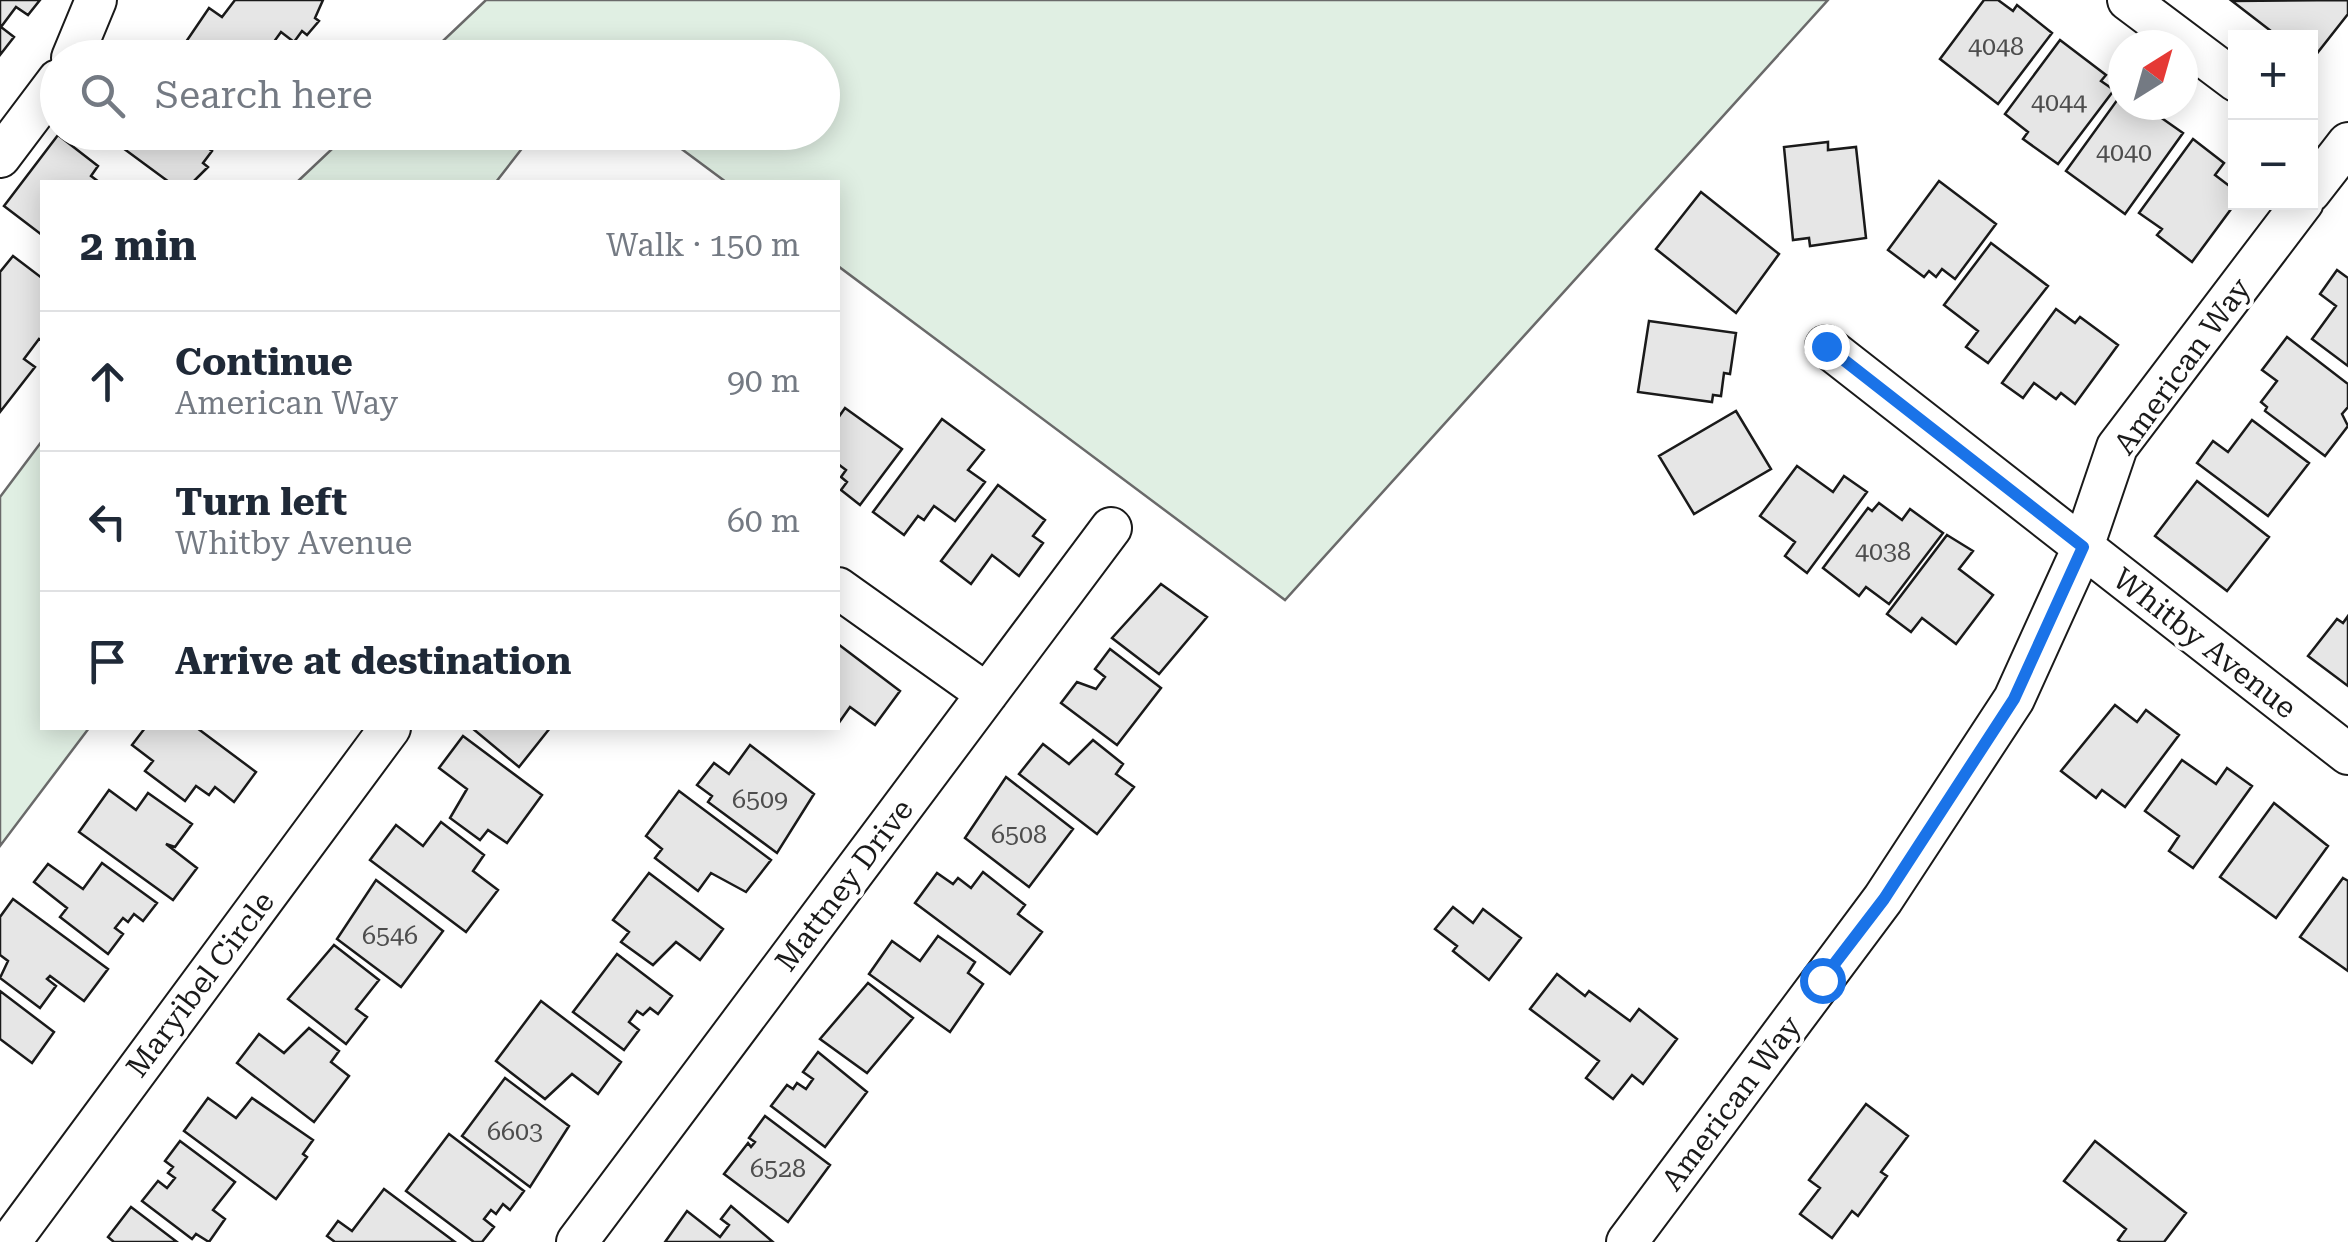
<!DOCTYPE html>
<meta charset="utf-8">
<style>
:root{--surface:#fff;--page:#f2f2f3;--text:#1f2937;--muted:#747a83;--line:#e0e1e3}
body{margin:0;font-family:"Roboto Serif",serif;background:var(--page);color:var(--text)}
.controls{position:absolute;right:30px;top:30px;display:grid;overflow:hidden;border-radius:0px;box-shadow:0 5px 25px #0003}
.controls button{width:90px;height:90px;display:grid;place-items:center;padding:0;border:0;border-bottom:2px solid var(--line);background:var(--surface);color:var(--text);font:50px sans-serif}
.compass{position:absolute;left:2108px;top:30px;width:90px;height:90px;border-radius:50%;background:var(--surface);box-shadow:0 5px 25px #0003;rotate:37deg}
.stop{position:absolute;width:30px;height:30px;margin:-22px;border:8px solid #1a73e8;border-radius:50%;background:#fff}
.stop.end{background:#1a73e8;border-color:#fff;box-shadow:0 2px 10px #0008}
.list{margin:0;padding:0;list-style:none}
h2{display:flex;justify-content:space-between;align-items:center;height:130px;margin:0;padding:0 40px;font-size:42px}
h2 small{font-size:32px;font-weight:400;color:var(--muted)}
.list li{display:grid;grid-template-columns:65px 1fr auto;gap:30px;align-items:center;box-sizing:border-box;height:140px;padding:0 40px;border-top:2px solid var(--line)}
.list b{display:block;font-size:38px;white-space:nowrap}
.list p{margin:0;font-size:32px;white-space:nowrap;color:var(--muted)}
.list em{font-size:32px;font-style:normal;color:var(--muted)}
.icon{flex:none;width:55px;height:55px;fill:none;stroke:currentColor;stroke-width:2;stroke-linecap:round;stroke-linejoin:round}
.map{position:relative;flex:none;width:2348px;height:1242px;overflow:hidden}
.search{position:absolute;background:var(--surface);box-shadow:0 5px 25px #0003;left:40px;top:40px;width:800px;height:110px;display:flex;align-items:center;gap:25px;box-sizing:border-box;padding:0 35px;border-radius:55px;color:var(--muted);font-size:38px}
.panel{position:absolute;background:var(--surface);box-shadow:0 5px 25px #0003;left:40px;top:180px;width:800px;height:550px;border-radius:0px}
.map>svg:first-child{display:block}
.green{fill:#e0efe3;stroke:#6a6a6a;stroke-width:2.5}
.building{fill:#e6e6e6;stroke:#1a1a1a;stroke-width:2.5}
.lines{fill:none;stroke-linecap:round;stroke-linejoin:round}
.minor-casing{stroke:#1a1a1a;stroke-width:44}
.minor{stroke:#fff;stroke-width:40}
.route{stroke:#1a73e8;stroke-width:12}
.labels{text-anchor:middle;dominant-baseline:central;stroke-width:8;stroke-linejoin:round;paint-order:stroke}
.number-label{font-size:25px;fill:#4d4d4d}
.street-label{font-size:30px;fill:#1a1a1a;stroke:#fff}
</style>
<div class="map">
<svg width="2348" height="1242" viewBox="0 0 2348 1242">
<rect width="100%" height="100%" fill="#fff"/>
<!-- green -->
<path class="green" d="M 486,0 L 1828,0 L 1285,600 L 838,266 L 838,182 L 726,182 L 660,133 L 822,132 L 822,58 L 426,57 Z
M 349,133 L 349,132 L 534,133 L 496,182 L 297,182 Z
M 42,441 L 42,728 L 89,728 L 0,846 L 0,497 Z"/>
<!-- building -->
<path class="building" d="M 0,0 L 40,0 L 28,15 L 16,7 L 1,27 L 14,37 L 0,55 Z
M 235,0 L 323,0 L 315,18 L 319,21 L 307,35 L 302,31 L 294,42 L 281,32 L 273,43 L 288,58 L 175,58 L 209,8 L 222,17 Z
M 1984,0 L 1998,0 L 2013,11 L 2017,5 L 2052,33 L 1998,104 L 1940,59 Z
M 2348,0 L 2348,14 L 2311,61 L 2310,38 L 2280,38 L 2232,1 Z
M 2060,40 L 2106,75 L 2101,81 L 2114,90 L 2058,164 L 2023,139 L 2028,132 L 2005,114 Z
M 2123,92 L 2123,105 L 2143,105 L 2183,133 L 2125,214 L 2066,171 Z
M 117,132 L 230,132 L 221,145 L 206,133 L 200,142 L 212,151 L 203,163 L 208,167 L 193,182 L 169,182 L 112,140 Z
M 58,135 L 98,166 L 91,176 L 99,182 L 42,182 L 42,235 L 4,206 Z
M 2193,139 L 2224,163 L 2215,175 L 2236,191 L 2236,197 L 2231,202 L 2234,205 L 2192,262 L 2157,235 L 2162,229 L 2139,213 Z
M 1828,142 L 1828,150 L 1856,147 L 1866,238 L 1810,246 L 1809,238 L 1793,240 L 1784,147 Z
M 1939,181 L 1996,224 L 1955,279 L 1942,269 L 1936,277 L 1929,271 L 1924,277 L 1888,250 Z
M 1701,192 L 1779,254 L 1736,313 L 1656,249 Z
M 1991,243 L 2048,286 L 1988,363 L 1966,347 L 1978,331 L 1944,305 Z
M 13,256 L 42,278 L 42,341 L 39,339 L 24,359 L 35,367 L 0,412 L 0,272 Z
M 2337,270 L 2348,278 L 2348,366 L 2312,339 L 2336,306 L 2320,294 Z
M 2056,309 L 2075,323 L 2080,317 L 2118,345 L 2075,404 L 2061,393 L 2056,399 L 2034,383 L 2023,398 L 2002,383 Z
M 1649,321 L 1736,333 L 1730,374 L 1724,373 L 1721,396 L 1713,395 L 1712,402 L 1638,392 Z
M 2287,337 L 2348,384 L 2348,407 L 2342,414 L 2348,426 L 2325,456 L 2265,411 L 2267,407 L 2261,402 L 2277,381 L 2262,370 Z
M 845,408 L 902,449 L 860,505 L 841,490 L 847,482 L 841,477 L 846,470 L 838,464 L 838,418 Z
M 1736,411 L 1771,469 L 1694,514 L 1659,456 Z
M 942,419 L 984,450 L 968,470 L 985,482 L 955,521 L 934,506 L 924,520 L 918,516 L 904,535 L 873,512 Z
M 2252,420 L 2309,463 L 2268,516 L 2197,463 L 2213,441 L 2228,452 Z
M 1797,466 L 1833,492 L 1844,476 L 1867,492 L 1807,573 L 1785,556 L 1795,542 L 1760,516 Z
M 2197,481 L 2269,537 L 2227,591 L 2155,536 Z
M 998,485 L 1045,520 L 1033,536 L 1043,543 L 1019,576 L 992,555 L 971,584 L 941,561 Z
M 1879,503 L 1902,520 L 1910,509 L 1943,533 L 1889,604 L 1866,587 L 1859,596 L 1823,568 L 1868,508 L 1872,511 Z
M 1947,535 L 1973,551 L 1959,569 L 1993,595 L 1956,644 L 1922,618 L 1911,632 L 1887,614 Z
M 1161,584 L 1207,617 L 1159,674 L 1112,638 Z
M 2348,616 L 2348,686 L 2308,656 L 2337,619 L 2343,623 Z
M 838,644 L 900,691 L 875,725 L 850,707 L 838,724 Z
M 1110,649 L 1161,688 L 1117,745 L 1061,703 L 1077,682 L 1096,689 L 1105,677 L 1095,669 Z
M 2115,705 L 2137,722 L 2146,710 L 2179,735 L 2125,807 L 2102,790 L 2096,798 L 2061,771 Z
M 145,728 L 197,728 L 256,772 L 234,802 L 215,787 L 209,795 L 196,786 L 185,801 L 145,771 L 153,761 L 132,745 Z
M 472,728 L 550,728 L 519,767 Z
M 463,736 L 542,795 L 507,843 L 488,830 L 480,840 L 450,818 L 467,789 L 439,768 Z
M 1093,740 L 1123,764 L 1116,774 L 1134,787 L 1097,834 L 1019,774 L 1043,744 L 1069,764 Z
M 750,745 L 814,794 L 777,853 L 708,802 L 712,796 L 697,785 L 714,763 L 729,774 Z
M 2182,760 L 2216,784 L 2227,768 L 2252,786 L 2193,868 L 2169,851 L 2179,836 L 2145,811 Z
M 1006,777 L 1073,829 L 1029,887 L 965,838 Z
M 109,790 L 136,810 L 148,793 L 192,824 L 175,847 L 166,844 L 197,868 L 173,900 L 79,832 Z
M 679,791 L 771,860 L 746,892 L 711,873 L 698,891 L 655,858 L 662,849 L 646,836 Z
M 2274,803 L 2328,846 L 2276,918 L 2220,877 Z
M 441,822 L 484,855 L 473,871 L 498,890 L 466,932 L 370,860 L 396,825 L 423,846 Z
M 102,863 L 157,903 L 143,921 L 134,914 L 128,922 L 123,918 L 115,928 L 123,934 L 108,954 L 60,917 L 67,908 L 34,882 L 48,864 L 83,889 Z
M 983,872 L 1025,905 L 1018,914 L 1042,932 L 1010,974 L 915,903 L 937,873 L 953,884 L 958,878 L 971,888 Z
M 649,873 L 723,929 L 700,960 L 676,942 L 653,965 L 621,942 L 629,932 L 613,920 Z
M 2343,878 L 2348,881 L 2348,971 L 2300,937 Z
M 376,880 L 443,931 L 401,987 L 337,939 Z
M 13,899 L 108,969 L 84,1001 L 50,976 L 47,979 L 56,986 L 40,1008 L 0,978 L 8,961 L 0,955 L 0,917 Z
M 1453,907 L 1473,923 L 1483,909 L 1521,938 L 1489,980 L 1453,951 L 1457,946 L 1435,929 Z
M 938,936 L 975,962 L 968,973 L 983,984 L 950,1032 L 869,974 L 892,941 L 920,961 Z
M 334,945 L 379,980 L 356,1009 L 367,1017 L 346,1044 L 288,999 Z
M 617,954 L 672,996 L 658,1014 L 650,1008 L 643,1015 L 637,1011 L 629,1022 L 639,1030 L 624,1050 L 573,1012 Z
M 1557,974 L 1585,996 L 1589,991 L 1630,1021 L 1639,1009 L 1677,1039 L 1643,1084 L 1632,1075 L 1613,1099 L 1586,1078 L 1599,1061 L 1530,1009 Z
M 868,983 L 913,1018 L 867,1073 L 820,1039 Z
M 0,991 L 54,1032 L 32,1063 L 0,1039 Z
M 541,1001 L 621,1062 L 598,1094 L 572,1074 L 545,1099 L 496,1061 Z
M 309,1028 L 339,1051 L 331,1062 L 349,1076 L 314,1122 L 237,1063 L 259,1034 L 284,1053 Z
M 818,1052 L 867,1092 L 825,1147 L 771,1106 L 787,1085 L 793,1089 L 797,1083 L 806,1089 L 813,1079 L 803,1072 Z
M 505,1078 L 569,1126 L 530,1187 L 462,1136 Z
M 208,1098 L 236,1118 L 252,1098 L 313,1140 L 303,1154 L 307,1157 L 276,1199 L 184,1131 Z
M 1866,1104 L 1908,1136 L 1881,1172 L 1887,1176 L 1858,1216 L 1852,1211 L 1832,1238 L 1800,1214 L 1820,1188 L 1809,1180 Z
M 765,1116 L 830,1165 L 788,1222 L 724,1174 L 748,1143 L 751,1147 L 755,1142 L 749,1138 Z
M 449,1134 L 524,1191 L 510,1210 L 503,1204 L 496,1214 L 491,1210 L 484,1219 L 494,1227 L 482,1242 L 474,1242 L 406,1191 Z
M 180,1141 L 235,1182 L 213,1210 L 225,1219 L 209,1242 L 196,1234 L 192,1239 L 142,1201 L 158,1181 L 167,1188 L 175,1178 L 168,1173 L 173,1167 L 165,1161 Z
M 2095,1141 L 2186,1213 L 2164,1242 L 2121,1242 L 2118,1240 L 2126,1229 L 2064,1181 Z
M 384,1189 L 455,1242 L 335,1242 L 327,1236 L 338,1221 L 352,1231 Z
M 731,1206 L 773,1242 L 665,1242 L 687,1211 L 720,1237 L 729,1225 L 721,1219 Z
M 131,1207 L 177,1242 L 114,1242 L 108,1237 Z"/>
<g class="lines">
<defs>
<path id="minor" d="M 2128,0 L 2236,81
M 72,58 L 96,0
M 0,157 L 58,80
M 2310,192 L 2348,143
M 1826,346 L 2348,754
M 838,588 L 987,694
M 10,1242 L 390,728
M 577,1242 L 1111,528
M 1627,1242 L 1883,899 L 2014,699 L 2083,547 L 2117,447 L 2303,202"/>
</defs>
<!-- minor casing -->
<use href="#minor" class="minor-casing"/>
<!-- minor -->
<use href="#minor" class="minor"/>
</g>
<g class="lines">
<!-- route -->
<path class="route" d="M 1822,980 L 1884,899 L 2014,699 L 2083,547 L 1826,346"/>
</g>
<g class="labels">
<!-- number labels -->
<g class="number-label">
<text x="1996" y="46">4048</text>
<text x="2059" y="102">4044</text>
<text x="2124" y="152">4040</text>
<text x="1883" y="551">4038</text>
<text x="760" y="799">6509</text>
<text x="1019" y="834">6508</text>
<text x="390" y="935">6546</text>
<text x="515" y="1131">6603</text>
<text x="778" y="1168">6528</text>
</g>
<!-- street labels -->
<g class="street-label">
<text transform="translate(2182 366) rotate(-54)">American Way</text>
<text transform="translate(2205 643) rotate(38)">Whitby Avenue</text>
<text transform="translate(844 885) rotate(-53)">Mattney Drive</text>
<text transform="translate(200 984) rotate(-53)">Maryibel Circle</text>
<text transform="translate(1731 1103) rotate(-53)">American Way</text>
</g>
</g>
</svg>
<div class="controls">
<button>+</button>
<button>−</button>
</div>
<svg class="compass" viewBox="-18 -18 36 36"><path d="M0-13l5 13h-10z" fill="#e53935"/><path d="M0 13l5-13h-10z" fill="#747a83"/></svg>
<div class="stop" style="left:1822px;top:980px"></div>
<div class="stop end" style="left:1826px;top:346px"></div>
<div class="search"><svg class="icon" aria-label="search" viewBox="0 0 24 24"><circle cx="10" cy="10" r="6"/><path d="M15 15l6 6"/></svg>Search here</div>
<section class="panel">
<h2>2 min<small>Walk · 150 m</small></h2>
<ul class="list">
<li><svg class="icon" aria-label="ahead" viewBox="0 0 24 24"><path d="M12 20V5M6 11l6-6 6 6"/></svg><div><b>Continue</b><p>American Way</p></div><em>90 m</em></li>
<li><svg class="icon" aria-label="left" viewBox="0 0 24 24"><path d="M17 20v-9H6M10 6l-5 5 5 5"/></svg><div><b>Turn left</b><p>Whitby Avenue</p></div><em>60 m</em></li>
<li><svg class="icon" aria-label="arrive" viewBox="0 0 24 24"><path d="M6 21V4h12l-3 4 3 4H6"/></svg><div><b>Arrive at destination</b></div></li>
</ul>
</section>
</div>
